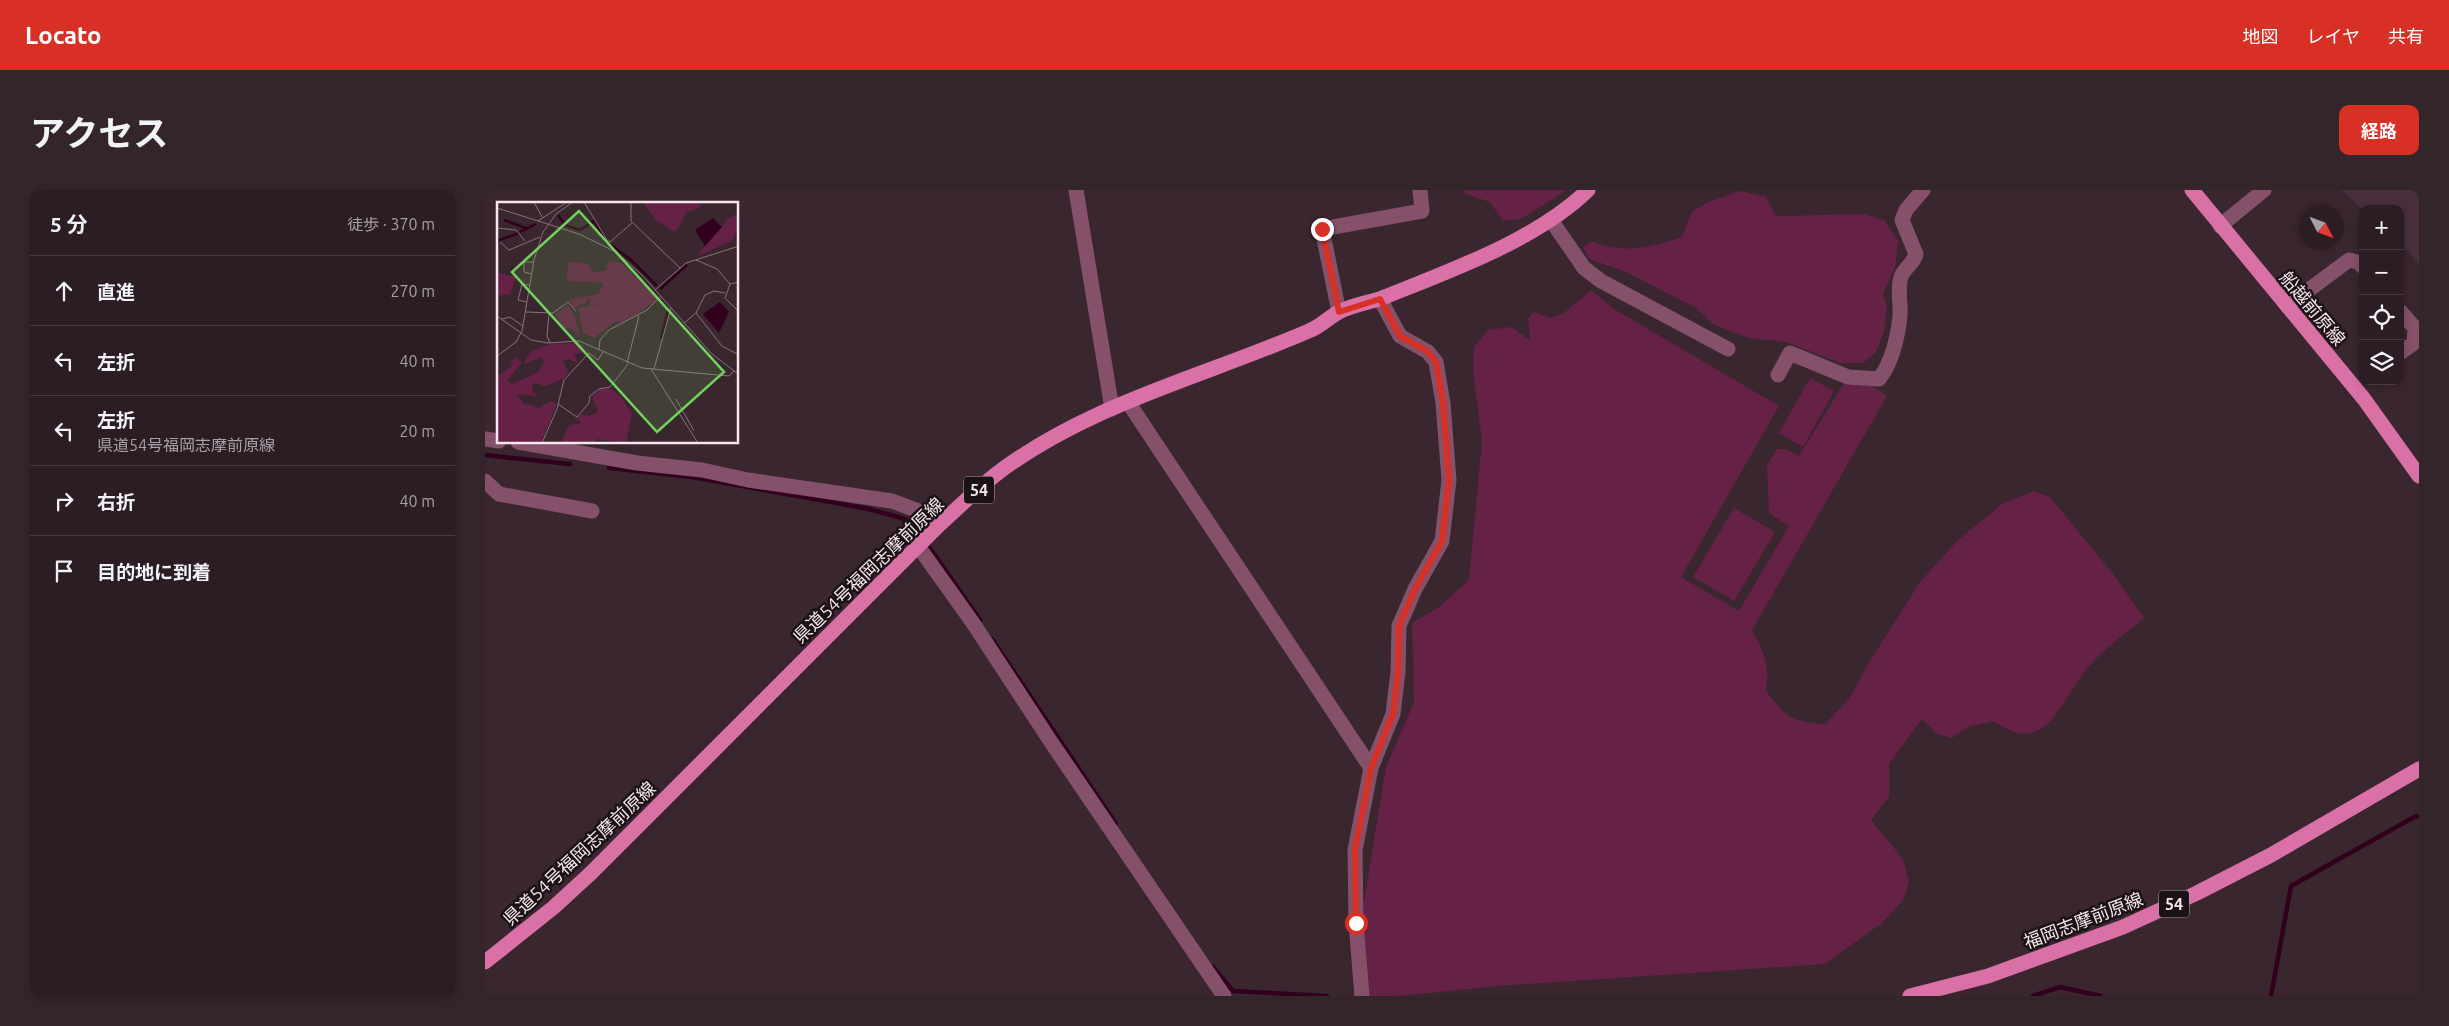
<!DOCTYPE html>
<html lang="ja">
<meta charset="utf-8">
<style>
:root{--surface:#2c1c23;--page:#34252b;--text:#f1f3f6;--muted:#a6a1a6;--line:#483a41;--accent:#d93025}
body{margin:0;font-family:Ubuntu,"Noto Sans JP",sans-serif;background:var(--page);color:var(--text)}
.controls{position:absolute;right:15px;top:15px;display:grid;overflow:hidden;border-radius:10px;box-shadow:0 2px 8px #0003}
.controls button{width:45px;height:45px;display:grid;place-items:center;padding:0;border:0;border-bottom:1px solid var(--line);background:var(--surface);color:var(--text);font:25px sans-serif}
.compass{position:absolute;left:1814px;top:15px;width:45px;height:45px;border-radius:50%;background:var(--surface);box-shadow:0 2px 8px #0003;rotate:132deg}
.stop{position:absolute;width:15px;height:15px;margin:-11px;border:4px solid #d93025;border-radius:50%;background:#fff}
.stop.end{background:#d93025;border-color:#fff;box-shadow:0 1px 5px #0008}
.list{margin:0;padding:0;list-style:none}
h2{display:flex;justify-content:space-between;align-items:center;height:65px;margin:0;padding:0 20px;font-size:21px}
h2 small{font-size:16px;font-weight:400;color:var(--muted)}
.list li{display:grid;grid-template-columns:32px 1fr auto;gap:15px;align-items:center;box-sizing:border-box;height:70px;padding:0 20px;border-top:1px solid var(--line)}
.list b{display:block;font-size:19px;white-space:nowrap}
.list p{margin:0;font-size:16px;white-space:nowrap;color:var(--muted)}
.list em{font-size:16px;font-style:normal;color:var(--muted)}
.icon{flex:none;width:28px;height:28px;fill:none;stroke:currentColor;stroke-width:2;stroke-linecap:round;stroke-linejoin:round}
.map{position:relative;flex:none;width:1934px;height:806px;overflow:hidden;border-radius:10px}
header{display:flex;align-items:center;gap:30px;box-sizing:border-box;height:70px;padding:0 25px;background:var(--accent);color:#fff}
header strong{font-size:24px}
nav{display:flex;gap:28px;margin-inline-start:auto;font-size:18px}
.intro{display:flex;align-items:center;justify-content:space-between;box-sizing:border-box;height:120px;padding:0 30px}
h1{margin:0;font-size:35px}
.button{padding:12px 22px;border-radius:10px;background:var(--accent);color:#fff;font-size:18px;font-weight:700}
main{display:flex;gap:30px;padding:0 30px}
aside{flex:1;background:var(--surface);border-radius:10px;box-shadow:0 2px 8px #0003}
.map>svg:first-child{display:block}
.built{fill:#492f3b}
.green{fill:#652146}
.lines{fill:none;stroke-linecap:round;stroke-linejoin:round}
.stream{stroke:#30001c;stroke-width:4.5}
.minor{stroke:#85516a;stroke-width:15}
.major{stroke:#da71a6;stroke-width:15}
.route{stroke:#d93025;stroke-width:6}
.labels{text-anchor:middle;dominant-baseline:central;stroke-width:5;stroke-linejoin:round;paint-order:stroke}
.shield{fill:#1b1216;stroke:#b4a7ac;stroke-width:1}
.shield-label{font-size:16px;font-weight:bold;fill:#f5e7ed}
.street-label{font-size:18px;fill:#f5e7ed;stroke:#1b1216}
.inset-river{fill:none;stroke:#30001c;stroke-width:2.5}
.inset-road{fill:none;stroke:#85737b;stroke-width:1}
.view{fill:#72d25d;fill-opacity:0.15;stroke:#72d25d;stroke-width:2.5}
.inset-edge{fill:none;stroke:#f5e7ed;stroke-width:2.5}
</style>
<header>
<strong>Locato</strong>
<nav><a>地図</a><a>レイヤ</a><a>共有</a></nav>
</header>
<div class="intro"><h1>アクセス</h1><a class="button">経路</a></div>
<main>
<aside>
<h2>5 分<small>徒歩 · 370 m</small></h2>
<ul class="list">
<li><svg class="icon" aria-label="ahead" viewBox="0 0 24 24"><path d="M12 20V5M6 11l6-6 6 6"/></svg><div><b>直進</b></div><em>270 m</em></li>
<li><svg class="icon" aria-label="left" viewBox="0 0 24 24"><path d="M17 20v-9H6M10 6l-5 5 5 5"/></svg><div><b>左折</b></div><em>40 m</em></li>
<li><svg class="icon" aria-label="left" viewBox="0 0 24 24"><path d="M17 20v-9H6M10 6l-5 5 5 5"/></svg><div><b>左折</b><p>県道54号福岡志摩前原線</p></div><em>20 m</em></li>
<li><svg class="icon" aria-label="right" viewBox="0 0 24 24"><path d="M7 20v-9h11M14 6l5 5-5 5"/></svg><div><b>右折</b></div><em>40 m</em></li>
<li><svg class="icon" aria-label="arrive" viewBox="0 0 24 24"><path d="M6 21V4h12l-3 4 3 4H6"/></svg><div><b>目的地に到着</b></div></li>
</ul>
</aside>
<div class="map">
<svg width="1934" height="806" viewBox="0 0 1934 806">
<rect width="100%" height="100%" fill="#3a262f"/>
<!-- built -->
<path class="built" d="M 1856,0 L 1934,0 L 1934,74 L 1915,52 L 1915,19 L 1878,19 Z"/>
<!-- green -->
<path class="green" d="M 977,0 L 1082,0 L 1036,29 L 1018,31 L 1005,12 L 981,4 Z
M 1256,1 L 1281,7 L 1291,26 L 1379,24 L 1400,31 L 1413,51 L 1410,78 L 1398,103 L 1402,117 L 1399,142 L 1391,162 L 1378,173 L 1355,173 L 1301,152 L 1263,148 L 1228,134 L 1211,118 L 1139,81 L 1104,69 L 1098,57 L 1106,51 C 1139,65 1165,57 1197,47 L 1207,22 L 1223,12 Z
M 1106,100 L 1129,119 L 1294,216 L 1196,387 L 1254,421 L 1304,336 L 1284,323 L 1282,275 L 1292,259 L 1301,259 L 1314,266 L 1359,193 L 1388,196 L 1402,206 L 1267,440 C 1279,462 1285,476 1281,501 C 1301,527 1306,532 1340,534 L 1364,509 L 1383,474 L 1435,392 L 1473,350 L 1517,314 L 1549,301 L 1565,307 L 1629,385 L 1659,428 C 1641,443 1620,458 1604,476 C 1575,508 1565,570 1508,531 L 1482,537 L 1467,548 L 1452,544 L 1437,529 L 1404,574 L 1404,607 L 1386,630 L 1418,669 L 1424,692 L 1419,709 L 1397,733 L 1340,774 L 1012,796 L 914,806 L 881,806 L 877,725 L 901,577 L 929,512 L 927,433 L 954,417 L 984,390 L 997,251 L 988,182 L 989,157 L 1003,140 L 1026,137 L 1045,150 L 1043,128 L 1049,122 L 1065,128 L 1079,123 Z
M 1325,188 L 1349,201 L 1318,257 L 1294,243 Z
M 1249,318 L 1290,342 L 1249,411 L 1208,387 Z"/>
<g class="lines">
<!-- stream -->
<path class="stream" d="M 0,265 L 85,274
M 124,278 L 207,287 L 384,319 L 420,329 L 432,339
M 445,358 L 495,430
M 507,449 L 631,634
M 728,777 L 748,801 L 842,806
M 1548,806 L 1575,797 L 1616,806
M 1786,806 L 1806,696 L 1931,626 L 1934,627"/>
<!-- minor -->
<path class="minor" d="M 591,0 L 627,219
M 1066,30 L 1099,78 L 1116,91 L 1243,159
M 1735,36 L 1779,0
M 1802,116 L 1864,70 L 1873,72 L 1878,77
M 1915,121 L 1930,138 L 1929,153 L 1915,163
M 854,122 L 837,39 L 937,21 L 935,0
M 1293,185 L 1305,163 L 1363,187 L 1394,189 C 1407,173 1413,146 1415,126 C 1416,113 1412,99 1416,87 C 1419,78 1429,73 1431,64 L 1417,30 L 1421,20 L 1438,0
M 643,212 L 886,578
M 0,249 L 14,251
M 33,252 L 152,273 L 217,280 L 263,290 L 407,311 L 439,323 L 454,335
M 0,291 L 14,304 L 107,321
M 433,356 L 488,433 L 566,552 L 739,806
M 877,806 L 871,733 L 870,660 L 886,578 L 908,524 L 913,482 L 914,436 L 930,399 L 957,351 L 964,290 L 958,213 L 951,172 L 943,162 L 915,146 L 895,109"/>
<!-- major -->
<path class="major" d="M 1707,0 L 1879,209 L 1934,286
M 0,772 L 69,717 L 106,683 L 454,335 C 474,317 493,298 514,282 C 606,213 721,186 826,140 C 836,136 844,127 854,122 C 867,115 883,113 897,108 C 964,81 1052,50 1103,0
M 1425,806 L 1503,786 L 1638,737 L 1712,703 L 1786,665 L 1934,579"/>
</g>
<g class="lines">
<!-- route -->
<path class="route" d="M 837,39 L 854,122 L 895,109 L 915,146 L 943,162 L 951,172 L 958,213 L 964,290 L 957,351 L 930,399 L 914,436 L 913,482 L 908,524 L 886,578 L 870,660 L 871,733"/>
</g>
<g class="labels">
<!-- shield labels -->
<g class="shield">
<rect x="479" y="286.5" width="30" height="27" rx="4"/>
<rect x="1674" y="700.5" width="30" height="27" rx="4"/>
</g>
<g class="shield-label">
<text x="494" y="300">54</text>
<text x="1689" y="714">54</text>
</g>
<!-- street labels -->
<g class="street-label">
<text transform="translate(1828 118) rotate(50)">船越前原線</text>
<text transform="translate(383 380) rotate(-44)">県道54号福岡志摩前原線</text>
<text transform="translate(94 663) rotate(-43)">県道54号福岡志摩前原線</text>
<text transform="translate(1598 730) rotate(-21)">福岡志摩前原線</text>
</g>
</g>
<!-- overview -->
<g transform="translate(12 12)">
<rect width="241" height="241" fill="#3a262f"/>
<path d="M 146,0 L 204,0 L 203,6 L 189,10 L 181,27 L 177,30 L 159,18 ZM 241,11 L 241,25 L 235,39 L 200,54 L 231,17 ZM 116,59 L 124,61 L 161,97 L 127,121 L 119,119 L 97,136 L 86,131 L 81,106 L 102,102 L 93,103 L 92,97 L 101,95 L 91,97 L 87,103 L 83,101 L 83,104 L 77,106 L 72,98 L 102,92 L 106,81 L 69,79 L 72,60 L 90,61 L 97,71 L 109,68 L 111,60 ZM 0,70 L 19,75 L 13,92 L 0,94 ZM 71,103 L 79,118 L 83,135 L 75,127 L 66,126 L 58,112 ZM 82,141 L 86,143 L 87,150 L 77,152 L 81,161 L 71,157 L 66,159 L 71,170 L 67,176 L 49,184 L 36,181 L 35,187 L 40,194 L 20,192 L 26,201 L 42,206 L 54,199 L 60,202 L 44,241 L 0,241 L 0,174 L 15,164 L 14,159 L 19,155 L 25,161 L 10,178 L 15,182 L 41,170 L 47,161 L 45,155 L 26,163 L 33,150 L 54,142 ZM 112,186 L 124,194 L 135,212 L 129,241 L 100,237 L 97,241 L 64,241 L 72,223 L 84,221 L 80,216 L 85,212 L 92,214 L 101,210 L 95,194 L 104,187 Z" fill="#652146"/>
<path d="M 216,16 L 225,25 L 208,44 L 198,28 ZM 223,100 L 232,110 L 222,131 L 206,112 Z" fill="#30001c"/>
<path class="inset-river" d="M 61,13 L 68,23 L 83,28 L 97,19 L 111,41M 7,18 L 31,27M 23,30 L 39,22M 0,39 L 22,31M 114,43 L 134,58 L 160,84M 163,87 L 190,63M 163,99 L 171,108 L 164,137"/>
<path class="inset-road" d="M 37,0 L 45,15M 87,0 L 110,38 L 113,40 L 135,21M 134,0 L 134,19 L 183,66M 0,6 L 82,32 L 119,50 L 145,73 L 214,151 L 237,169M 41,19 L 70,0M 0,26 L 19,28 L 28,39M 3,40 L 12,48 L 43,35M 199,58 L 220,67 L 233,82M 35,72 L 27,70 L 27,60 L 37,60M 242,80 L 233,82 L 228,96 L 242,110M 158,88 L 189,61 L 242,44M 30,100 L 21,98 L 25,82 L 33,83M 29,110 L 56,111 L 71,100 L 79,109M 52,111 L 50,134 L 53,141M 199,111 L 225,144 L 242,153M 0,114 L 34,138 L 51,141 L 82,139 L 145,166 L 232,174 L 237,169 L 242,172M 5,117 L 13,115 L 26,124M 187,121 L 199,111 L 208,93 L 217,89 L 228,91M 102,148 L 103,138 L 112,128 L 150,108 L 164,94M 0,154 L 19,140 L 25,129 L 37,58 L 46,30 L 59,12 L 76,0M 130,161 L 142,114M 154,167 L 201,241M 157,167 L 174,106M 179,197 L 197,229M 61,202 L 80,215 L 92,201 L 93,194 L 102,187 L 113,185 L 131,162M 45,241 L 60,207 L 67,178 L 92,151 L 101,158 L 106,150"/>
<path class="view" d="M 82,9 L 227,170 L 160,230 L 15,70 Z"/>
<rect width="241" height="241" class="inset-edge"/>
</g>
</svg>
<div class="controls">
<button>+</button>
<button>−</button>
<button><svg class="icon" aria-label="locate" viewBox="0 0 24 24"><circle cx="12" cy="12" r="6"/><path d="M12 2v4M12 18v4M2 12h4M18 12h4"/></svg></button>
<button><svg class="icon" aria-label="layers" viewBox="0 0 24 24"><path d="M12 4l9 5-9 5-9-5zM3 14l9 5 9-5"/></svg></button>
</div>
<svg class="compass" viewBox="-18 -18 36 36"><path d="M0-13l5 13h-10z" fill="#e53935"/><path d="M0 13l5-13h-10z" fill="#a6a1a6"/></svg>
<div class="stop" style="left:871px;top:733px"></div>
<div class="stop end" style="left:837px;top:39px"></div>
</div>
</main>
